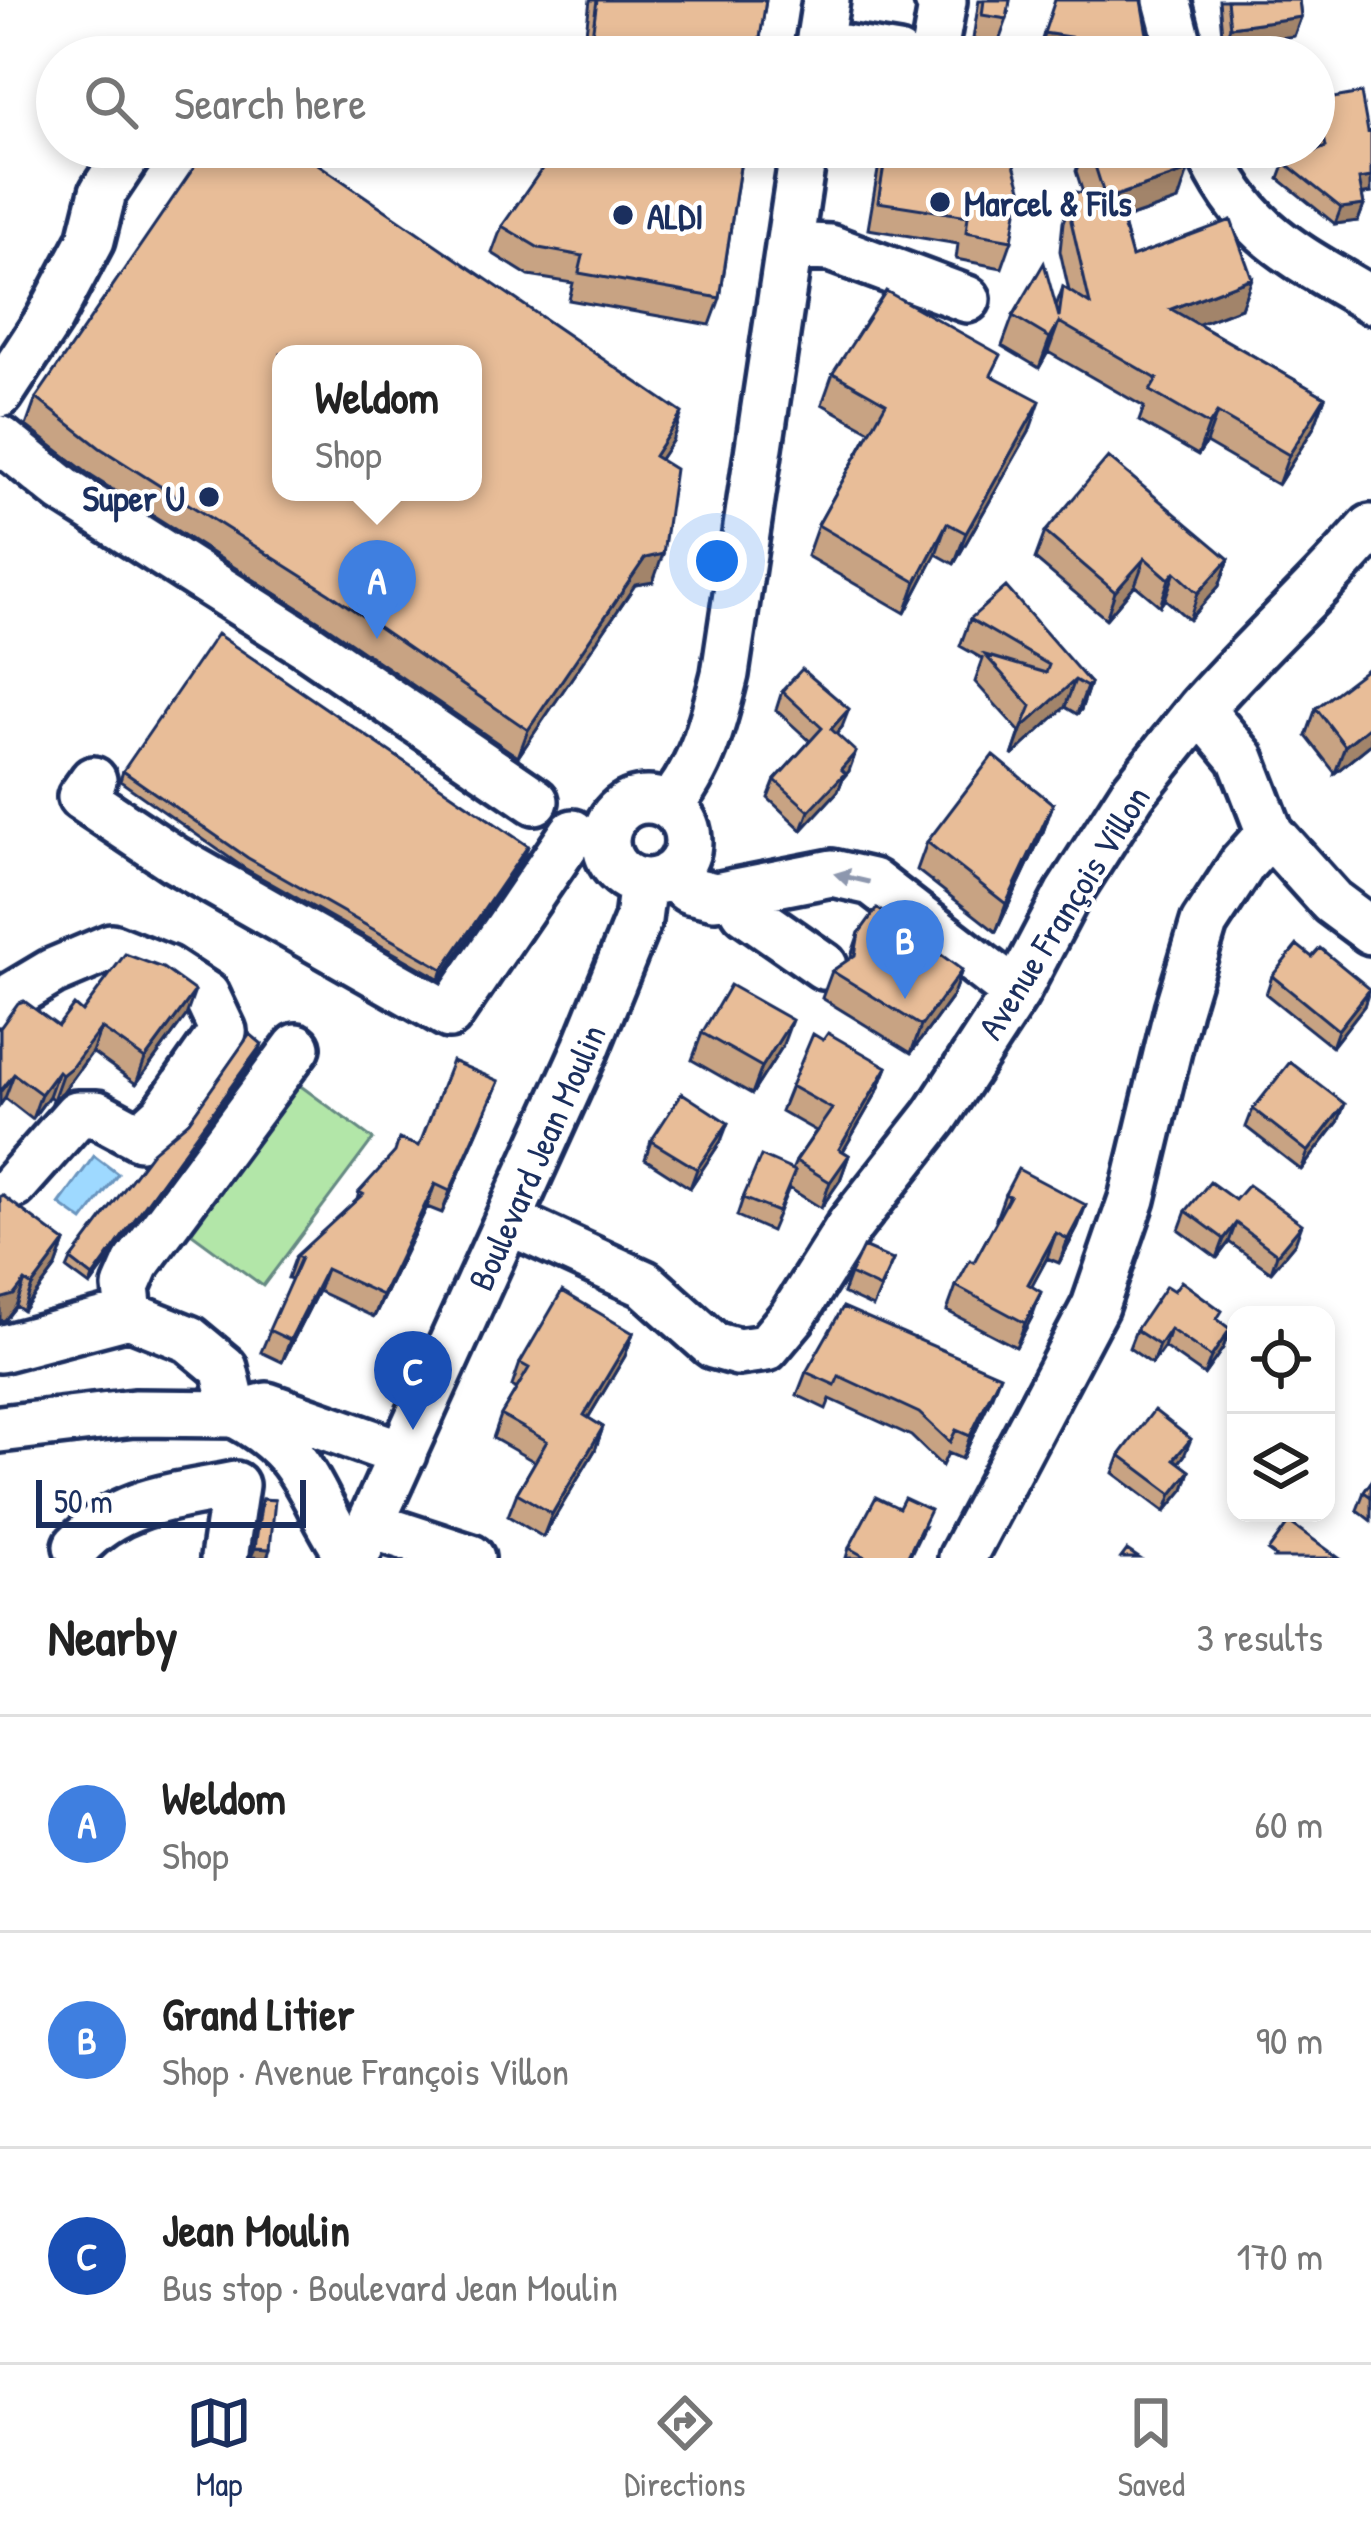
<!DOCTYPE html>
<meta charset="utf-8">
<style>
:root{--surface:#fff;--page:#f2f2f2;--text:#222;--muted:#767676;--line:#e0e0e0;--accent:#1b2f5e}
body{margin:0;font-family:"Patrick Hand",sans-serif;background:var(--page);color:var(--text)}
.controls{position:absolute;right:36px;bottom:36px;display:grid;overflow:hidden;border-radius:24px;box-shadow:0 6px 18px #0003}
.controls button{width:108px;height:108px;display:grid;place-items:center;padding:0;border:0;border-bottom:3px solid var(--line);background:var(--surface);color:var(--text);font:60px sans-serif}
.scale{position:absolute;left:36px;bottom:30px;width:270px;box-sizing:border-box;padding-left:12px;border:6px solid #1b2f5e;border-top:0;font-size:33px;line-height:42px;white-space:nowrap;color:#1b2f5e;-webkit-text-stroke:9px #fff;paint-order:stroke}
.you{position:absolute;left:717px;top:561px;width:42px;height:42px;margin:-30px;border:9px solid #fff;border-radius:50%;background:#1a73e8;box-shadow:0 0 0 18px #1a73e833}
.badge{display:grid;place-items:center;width:78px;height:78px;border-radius:50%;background:var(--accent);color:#fff;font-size:39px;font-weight:700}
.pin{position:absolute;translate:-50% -99px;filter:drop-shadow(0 3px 6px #0008)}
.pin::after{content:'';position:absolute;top:63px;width:42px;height:36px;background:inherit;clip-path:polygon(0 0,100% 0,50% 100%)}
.popup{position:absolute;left:272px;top:345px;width:210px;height:156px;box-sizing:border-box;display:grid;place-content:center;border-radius:24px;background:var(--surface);filter:drop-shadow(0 3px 9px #0005);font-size:39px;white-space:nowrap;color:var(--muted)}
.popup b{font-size:45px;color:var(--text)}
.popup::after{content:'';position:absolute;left:50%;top:100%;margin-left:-24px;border:24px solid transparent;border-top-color:var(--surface)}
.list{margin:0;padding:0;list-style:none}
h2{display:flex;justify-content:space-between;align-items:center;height:156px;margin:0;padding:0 48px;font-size:51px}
h2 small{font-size:39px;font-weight:400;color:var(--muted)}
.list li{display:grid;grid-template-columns:78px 1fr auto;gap:36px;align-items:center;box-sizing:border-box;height:216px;padding:0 48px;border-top:3px solid var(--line)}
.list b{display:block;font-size:45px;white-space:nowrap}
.list p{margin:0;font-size:39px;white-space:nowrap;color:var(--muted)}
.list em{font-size:39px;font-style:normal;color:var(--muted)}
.icon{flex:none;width:66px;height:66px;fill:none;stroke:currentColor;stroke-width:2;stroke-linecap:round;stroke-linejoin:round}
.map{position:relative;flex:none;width:1371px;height:1558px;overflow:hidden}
.search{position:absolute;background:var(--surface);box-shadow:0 6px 18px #0003;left:36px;right:36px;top:36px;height:132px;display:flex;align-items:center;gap:30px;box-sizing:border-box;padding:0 42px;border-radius:66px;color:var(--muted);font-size:45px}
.sheet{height:804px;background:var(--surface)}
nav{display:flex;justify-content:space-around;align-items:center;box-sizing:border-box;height:168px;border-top:3px solid var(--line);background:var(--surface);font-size:33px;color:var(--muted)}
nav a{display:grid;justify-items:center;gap:6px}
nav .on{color:var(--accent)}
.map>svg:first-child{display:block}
.green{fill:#b2e6a8;stroke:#668a83;stroke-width:3}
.water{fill:#9ed9ff;stroke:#6a95bf;stroke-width:3}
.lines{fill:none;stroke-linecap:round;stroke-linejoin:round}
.minor-casing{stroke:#1b2f5e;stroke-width:54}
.minor{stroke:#fff;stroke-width:45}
.wall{fill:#c8a383;stroke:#1b2f5e;stroke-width:3}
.shaded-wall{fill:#a2846a;stroke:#1b2f5e;stroke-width:3}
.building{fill:#e8bd98;stroke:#1b2f5e;stroke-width:3;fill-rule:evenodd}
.oneway{fill:#8d97ae}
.poi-dot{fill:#1b2f5e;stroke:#fff;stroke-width:4.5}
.labels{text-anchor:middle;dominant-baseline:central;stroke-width:9;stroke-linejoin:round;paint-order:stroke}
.poi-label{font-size:36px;font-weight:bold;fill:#1b2f5e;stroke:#fff;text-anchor:start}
.street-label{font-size:36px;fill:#1b2f5e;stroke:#fff}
</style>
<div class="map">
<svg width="1371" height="1558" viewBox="0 0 1371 1558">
<rect width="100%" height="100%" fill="#fff"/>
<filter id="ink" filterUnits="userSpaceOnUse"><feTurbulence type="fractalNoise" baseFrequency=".00833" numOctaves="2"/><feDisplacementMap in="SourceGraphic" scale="24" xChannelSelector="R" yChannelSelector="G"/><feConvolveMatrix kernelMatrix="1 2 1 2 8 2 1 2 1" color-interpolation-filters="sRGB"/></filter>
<g filter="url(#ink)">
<!-- green -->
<path class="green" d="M 298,1084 L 373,1139 L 263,1286 L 188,1231 Z"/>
<!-- water -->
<path class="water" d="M 94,1156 L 118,1174 L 83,1221 L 59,1204 Z"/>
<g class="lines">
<defs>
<path id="minor" d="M 1167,0 L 1182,57
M 819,44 L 898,57
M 817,57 L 826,0
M 933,57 L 943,1 L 938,0
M 1207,147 C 1244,234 1294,254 1371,300
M 789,246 L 830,248 L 967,299
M 0,394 L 49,319 L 91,240 L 103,192 L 133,147
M 0,439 L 63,490 L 304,643 L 535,801
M 1200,709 C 1255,646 1317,591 1371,528
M 93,780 L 81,797 L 174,859 L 449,1015 L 573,833
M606 841a41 41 0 1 1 82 0a41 41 0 1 1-82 0Z
M 669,806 C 702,768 713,722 725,674 L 804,147
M 1270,833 L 1332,902 L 1371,931
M 669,875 L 689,890 L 715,896 L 832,873 L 872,882 L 1016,993
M 734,892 L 745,911 L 824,966
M 0,1003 L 52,972 L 111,947 L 166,969 L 206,995 L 223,1031 L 164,1115 L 140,1137 L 97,1114 L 77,1114 L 14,1185
M 508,1221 L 645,1284 L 713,1345 L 738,1352 L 766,1348 L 792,1317 L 850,1225 L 935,1117 L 1016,993 L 1068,894 L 1132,794 L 1200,709 L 1241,758 L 1270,833 L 1243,863 L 1204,923 L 1178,1009 L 1132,1199 L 1095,1306 L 962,1558
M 129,1315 L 126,1287 L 136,1264 L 297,1047
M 0,1349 L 129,1315 L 189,1339 L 224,1368 L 235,1414 L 134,1413 L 0,1429
M 370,1525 L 471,1558
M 77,1546 C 121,1499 175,1497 235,1485 L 224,1558
M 351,1558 C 307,1495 310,1453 235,1414 L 267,1406 L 403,1454
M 355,1558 L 586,1048 L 638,920 L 643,882"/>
</defs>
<!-- minor casing -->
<use href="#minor" class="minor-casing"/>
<!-- minor -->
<use href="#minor" class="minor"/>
</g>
<!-- wall -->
<path class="wall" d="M 590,0 L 766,0 L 757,57 L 583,57 Z
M 979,0 L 1010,0 L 1007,19 L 998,44 L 973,39 Z
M 1219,0 L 1299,0 L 1301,17 L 1294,36 L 1223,46 Z
M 1317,101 L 1371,193 L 1362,194 L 1364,205 L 1358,221 L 1335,224 L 1279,179 L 1285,163 L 1317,150 L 1314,132 L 1314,110 Z
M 570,147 L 743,147 L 720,298 L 710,325 L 569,300 L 573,283 L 529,276 L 492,253 L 502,226 L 569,155 Z
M 882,147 L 985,147 L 1012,240 L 1002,268 L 956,259 L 958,244 L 868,229 Z
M 1085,147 L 1181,147 L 1178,201 L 1122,220 L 1132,257 L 1252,278 L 1241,308 L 1198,324 L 1325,397 L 1314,427 L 1278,485 L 1206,443 L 1198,455 L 1139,421 L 1144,407 L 1048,352 L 1039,368 L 1002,346 L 1013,316 L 1056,306 L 1063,287 L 1069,291 L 1060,251 L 1063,222 L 1074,192 L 1083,193 L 1076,171 Z
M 833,373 L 994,377 L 1029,432 L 954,564 L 936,554 L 905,613 L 807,556 L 818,525 L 870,431 L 822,404 Z
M 36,398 L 672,441 L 660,459 L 653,582 L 635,585 L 518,757 L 319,621 L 91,476 L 26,426 Z
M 1045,532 L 1229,559 L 1219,586 L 1189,620 L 1165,599 L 1160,606 L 1135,585 L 1106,619 L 1035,559 Z
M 970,619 L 1090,683 L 1081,710 L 1077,714 L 1065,707 L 1012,756 L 1020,732 L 975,682 L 983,659 L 960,646 Z
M 782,691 L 842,727 L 836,734 L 849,771 L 843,778 L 838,791 L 802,830 L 768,798 L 775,780 L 810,741 L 776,710 Z
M 1316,708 L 1371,744 L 1335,773 L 1306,736 Z
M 123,771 L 528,846 L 524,856 L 440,979 L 244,868 L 120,781 Z
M 1053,804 L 1043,832 L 996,932 L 917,870 L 927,842 Z
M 859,933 L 962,970 L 952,997 L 911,1053 L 822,998 L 832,971 L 850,959 Z
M 1312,957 L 1364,1006 L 1332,1047 L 1266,994 L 1272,976 Z
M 82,1012 L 186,1016 L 136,1084 L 92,1052 L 63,1092 L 53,1100 L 49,1096 L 32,1119 L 5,1098 L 0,1105 L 0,1028 L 58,1026 Z
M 702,1033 L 782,1047 L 752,1094 L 692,1060 Z
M 823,1040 L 887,1067 L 877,1092 L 843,1151 L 849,1155 L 840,1180 L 821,1208 L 789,1188 L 771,1231 L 737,1216 L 743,1198 L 792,1170 L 796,1161 L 816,1131 L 781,1111 L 791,1086 Z
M 262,1044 L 259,1053 L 90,1286 L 67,1269 L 71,1260 L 189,1121 Z
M 499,1081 L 442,1213 L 427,1207 L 374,1317 L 318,1291 L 282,1362 L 261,1352 L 292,1279 L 288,1278 L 296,1256 L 357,1200 L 359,1192 Z
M 1253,1109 L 1338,1122 L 1301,1170 L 1246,1127 Z
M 651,1141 L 721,1141 L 690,1188 L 645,1159 Z
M 1005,1194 L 1077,1229 L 1059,1263 L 1047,1258 L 1032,1286 L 1032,1317 L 1016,1347 L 947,1311 L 956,1286 L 974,1262 L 998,1219 L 996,1219 Z
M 0,1197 L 65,1242 L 56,1267 L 23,1311 L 16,1306 L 5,1320 L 0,1321 Z
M 1235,1200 L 1295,1243 L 1271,1272 L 1229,1242 L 1217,1258 L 1179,1230 L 1186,1211 Z
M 893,1260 L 873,1307 L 843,1293 L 850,1274 Z
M 1219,1321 L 1230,1329 L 1223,1348 L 1204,1375 L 1164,1347 L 1152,1364 L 1129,1348 L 1136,1330 Z
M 633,1333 L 625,1356 L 588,1418 L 603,1427 L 595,1450 L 543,1537 L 508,1516 L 517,1493 L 535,1462 L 493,1438 L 501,1415 L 517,1389 L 512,1386 L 520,1363 Z
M 806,1372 L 991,1398 L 962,1459 L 948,1453 L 942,1466 L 911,1436 L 830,1399 L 826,1409 L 797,1395 Z
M 1120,1455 L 1184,1456 L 1179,1463 L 1190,1471 L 1184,1489 L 1165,1512 L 1113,1473 Z
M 1371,1482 L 1371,1521 L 1357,1510 L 1364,1492 Z
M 262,1499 L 275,1500 L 251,1557 L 259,1508 Z
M 924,1527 L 909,1558 L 846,1558 L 849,1548 Z"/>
<!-- shaded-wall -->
<path class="shaded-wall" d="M 1301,17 L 1294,36 L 1223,46 L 1230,27 Z
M 1044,33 L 1089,40 L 1083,57 L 1038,52 Z
M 1089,43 L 1149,46 L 1145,57 L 1084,57 Z
M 1188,171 L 1178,201 L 1104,226 L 1115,196 Z
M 1371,177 L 1371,193 L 1353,196 L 1359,179 Z
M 1364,205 L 1358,221 L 1335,224 L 1341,208 Z
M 1252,278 L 1241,308 L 1160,339 L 1171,309 Z
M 1059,322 L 1048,352 L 1039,368 L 1050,338 Z
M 1325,397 L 1314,427 L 1278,485 L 1289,455 Z
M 1040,401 L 1029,432 L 954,564 L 966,533 Z
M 682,413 L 672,441 L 644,483 L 654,456 Z
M 1217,413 L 1206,443 L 1198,455 L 1209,425 Z
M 947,523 L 936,554 L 905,613 L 916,582 Z
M 663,554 L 653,582 L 635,585 L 518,757 L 528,730 L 645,558 Z
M 1145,558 L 1135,585 L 1106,619 L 1115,592 Z
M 1229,559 L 1219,586 L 1189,620 L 1198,593 Z
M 1175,572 L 1165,599 L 1160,606 L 1169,579 Z
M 1075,680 L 1065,707 L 1012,756 L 1022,728 Z
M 1090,683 L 1081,710 L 1077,714 L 1087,687 Z
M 849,709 L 842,727 L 825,748 L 831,729 Z
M 1371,725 L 1371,744 L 1335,773 L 1345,746 Z
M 856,752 L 849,771 L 843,778 L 838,791 L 802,830 L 809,811 L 841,769 Z
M 1053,804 L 1043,832 L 996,932 L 1006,904 Z
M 528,846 L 524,856 L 440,979 L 443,969 Z
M 962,970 L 952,997 L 911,1053 L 921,1026 Z
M 1370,989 L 1364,1006 L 1332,1047 L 1338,1030 Z
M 195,991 L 186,1016 L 136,1084 L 145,1059 Z
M 792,1020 L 782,1047 L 752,1094 L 762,1067 Z
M 101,1028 L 92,1052 L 63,1092 L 53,1100 L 62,1075 Z
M 262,1044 L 259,1053 L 90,1286 L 93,1277 Z
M 887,1067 L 877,1092 L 830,1174 L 839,1149 Z
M 58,1071 L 49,1096 L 32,1119 L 41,1094 Z
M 14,1074 L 5,1098 L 0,1105 L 0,1092 Z
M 499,1081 L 490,1103 L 442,1213 L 450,1191 Z
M 1345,1104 L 1338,1122 L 1301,1170 L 1308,1152 Z
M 728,1123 L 721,1141 L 690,1188 L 697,1169 Z
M 849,1155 L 840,1180 L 821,1208 L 830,1182 Z
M 435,1184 L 427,1207 L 374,1317 L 382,1295 Z
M 1086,1205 L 1077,1229 L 1059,1263 L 1068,1239 Z
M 1236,1223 L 1229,1242 L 1217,1258 L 1224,1239 Z
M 1302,1224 L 1295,1243 L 1271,1272 L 1277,1254 Z
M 1056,1233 L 1047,1258 L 1019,1309 L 1028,1284 Z
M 65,1242 L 56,1267 L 23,1311 L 32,1286 Z
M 326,1269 L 318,1291 L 282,1362 L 290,1340 Z
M 25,1281 L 16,1306 L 5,1320 L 0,1321 L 0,1299 Z
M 1041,1292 L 1032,1317 L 1016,1347 L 1025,1323 Z
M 1170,1329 L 1164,1347 L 1152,1364 L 1159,1345 Z
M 1230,1329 L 1223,1348 L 1204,1375 L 1211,1357 Z
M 633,1333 L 625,1356 L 576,1438 L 584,1415 Z
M 1000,1375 L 991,1398 L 962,1459 L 970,1436 Z
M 603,1427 L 595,1450 L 543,1537 L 552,1514 Z
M 1191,1439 L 1184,1456 L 1167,1477 L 1174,1459 Z
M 1190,1471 L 1184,1489 L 1165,1512 L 1172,1494 Z
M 255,1548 L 270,1549 L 267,1558 L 251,1557 Z"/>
<!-- building -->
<path class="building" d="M 597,0 L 766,0 L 757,57 L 589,57 Z
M 984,0 L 1010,0 L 1007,19 L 982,15 Z
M 1055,0 L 1141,0 L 1149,46 L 1089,43 L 1089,40 L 1044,33 Z
M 1227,0 L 1299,0 L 1301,17 L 1230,27 Z
M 1361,93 L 1368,132 L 1371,131 L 1371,177 L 1359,179 L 1364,205 L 1341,208 L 1285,163 L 1326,147 L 1317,101 Z
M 208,147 L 293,147 L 682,413 L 654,456 L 675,469 L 663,554 L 645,558 L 528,730 L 329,593 L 100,448 L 36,398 ZM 281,354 L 473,354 L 473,492 L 281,492 Z
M 577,147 L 743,147 L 720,298 L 579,273 L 583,256 L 539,248 L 502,226 L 554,152 L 575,156 Z
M 887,147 L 985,147 L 1011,154 L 1021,188 L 1012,240 L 966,232 L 968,216 L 878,202 Z
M 1089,147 L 1181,147 L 1188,171 L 1115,196 L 1132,257 L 1231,220 L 1252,278 L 1171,309 L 1325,397 L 1289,455 L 1217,413 L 1209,425 L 1150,391 L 1157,379 L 1059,322 L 1050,338 L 1013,316 L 1044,263 L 1059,317 L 1063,287 L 1090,304 L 1071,221 L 1074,192 L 1104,194 Z
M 886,291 L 1001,355 L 991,375 L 1040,401 L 966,533 L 947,523 L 916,582 L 818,525 L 886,403 L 833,373 Z
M 1108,457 L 1229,559 L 1198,593 L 1175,572 L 1169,579 L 1145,558 L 1115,592 L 1045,532 Z
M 1006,587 L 1090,683 L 1087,687 L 1075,680 L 1022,728 L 1031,706 L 985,655 L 1046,673 L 1049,665 L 970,619 Z
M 217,634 L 528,846 L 443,969 L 248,858 L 123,771 Z
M 1371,666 L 1371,725 L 1345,746 L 1316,708 Z
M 802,669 L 849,709 L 831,729 L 856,752 L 841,769 L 845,773 L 809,811 L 775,780 L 822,728 L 782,691 Z
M 993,755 L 1053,804 L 1006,904 L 927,842 Z
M 877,908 L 962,970 L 921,1026 L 832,971 L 855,955 L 859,933 Z
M 1297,945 L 1312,957 L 1320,948 L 1370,989 L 1338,1030 L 1272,976 Z
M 125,954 L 163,968 L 195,991 L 145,1059 L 101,1028 L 72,1067 L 62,1075 L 58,1071 L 41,1094 L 14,1074 L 0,1092 L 0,1028 L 18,1003 L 24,1001 L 58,1026 L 74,1005 L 82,1012 Z
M 730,985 L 792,1020 L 762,1067 L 702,1033 Z
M 828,1033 L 887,1067 L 839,1149 L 849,1155 L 830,1182 L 796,1161 L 832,1109 L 791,1086 L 813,1034 L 823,1040 Z
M 250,1034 L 262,1044 L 93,1277 L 71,1260 L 152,1152 L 189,1121 Z
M 452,1061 L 499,1081 L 450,1191 L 435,1184 L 382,1295 L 326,1269 L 290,1340 L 269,1330 L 301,1258 L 296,1256 L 363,1194 L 359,1192 L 395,1152 L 399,1139 L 419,1146 Z
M 1290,1062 L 1345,1104 L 1308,1152 L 1253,1109 Z
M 682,1093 L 728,1123 L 697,1169 L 651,1141 Z
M 761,1156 L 795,1171 L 778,1212 L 743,1198 Z
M 1018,1169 L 1086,1205 L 1068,1239 L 1056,1233 L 1028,1284 L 1041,1292 L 1025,1323 L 956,1286 L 970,1260 L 974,1262 L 1010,1196 L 1005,1194 Z
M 1210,1182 L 1235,1200 L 1248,1185 L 1302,1224 L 1277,1254 L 1236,1223 L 1224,1239 L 1186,1211 Z
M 2,1195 L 65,1242 L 32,1286 L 25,1281 L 14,1295 L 0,1299 L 0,1197 Z
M 863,1247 L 893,1260 L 880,1288 L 850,1274 Z
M 1181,1281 L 1222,1311 L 1217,1319 L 1230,1329 L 1211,1357 L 1170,1329 L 1159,1345 L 1136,1330 L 1166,1286 L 1174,1291 Z
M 562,1291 L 633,1333 L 584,1415 L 603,1427 L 552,1514 L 517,1493 L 547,1441 L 501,1415 L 529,1368 L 520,1363 Z
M 843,1307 L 1000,1375 L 970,1436 L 956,1430 L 950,1442 L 919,1413 L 839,1376 L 835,1385 L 806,1372 Z
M 1154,1410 L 1191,1439 L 1174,1459 L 1190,1471 L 1172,1494 L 1120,1455 Z
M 1371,1482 L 1371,1497 L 1364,1492 Z
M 876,1497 L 899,1508 L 904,1498 L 930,1510 L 907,1558 L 867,1558 L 849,1548 Z
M 262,1499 L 275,1500 L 270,1549 L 255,1548 Z
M 1289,1522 L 1339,1558 L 1274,1558 L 1275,1556 L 1268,1551 Z
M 1127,1550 L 1139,1558 L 1121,1558 Z"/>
<!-- one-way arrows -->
<defs><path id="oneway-solid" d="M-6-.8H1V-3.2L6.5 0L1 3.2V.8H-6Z" transform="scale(3)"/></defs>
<use class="oneway" href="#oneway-solid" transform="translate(852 878) rotate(-167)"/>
</g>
<!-- markers -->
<g class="poi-dot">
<circle cx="940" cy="202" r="12"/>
<circle cx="623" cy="215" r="12"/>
<circle cx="209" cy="497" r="12"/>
</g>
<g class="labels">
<!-- poi labels -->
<g class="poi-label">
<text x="964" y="202">Marcel &amp; Fils</text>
<text x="647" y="215">ALDI</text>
<text x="185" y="497" text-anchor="end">Super U</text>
</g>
<!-- street labels -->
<g class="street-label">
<text transform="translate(1063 912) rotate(-58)">Avenue François Villon</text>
<text transform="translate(536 1157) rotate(-66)">Boulevard Jean Moulin</text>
</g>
</g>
</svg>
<div class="controls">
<button><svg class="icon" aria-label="locate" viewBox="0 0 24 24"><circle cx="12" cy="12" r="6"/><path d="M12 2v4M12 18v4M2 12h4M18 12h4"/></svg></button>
<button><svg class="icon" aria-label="layers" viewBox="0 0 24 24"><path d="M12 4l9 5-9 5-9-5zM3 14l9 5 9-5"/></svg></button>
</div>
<div class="scale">50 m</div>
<div class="you"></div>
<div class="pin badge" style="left:377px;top:639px;background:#3f7fe0">A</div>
<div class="popup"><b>Weldom</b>Shop</div>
<div class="pin badge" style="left:905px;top:999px;background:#3f7fe0">B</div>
<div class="pin badge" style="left:413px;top:1430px;background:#1a4fb4">C</div>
<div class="search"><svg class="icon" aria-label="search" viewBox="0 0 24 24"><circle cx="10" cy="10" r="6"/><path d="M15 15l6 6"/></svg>Search here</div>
</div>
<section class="sheet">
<h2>Nearby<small>3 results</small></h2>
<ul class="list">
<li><span class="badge" style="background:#3f7fe0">A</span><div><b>Weldom</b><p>Shop</p></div><em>60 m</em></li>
<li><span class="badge" style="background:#3f7fe0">B</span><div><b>Grand Litier</b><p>Shop · Avenue François Villon</p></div><em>90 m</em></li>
<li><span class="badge" style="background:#1a4fb4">C</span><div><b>Jean Moulin</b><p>Bus stop · Boulevard Jean Moulin</p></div><em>170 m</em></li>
</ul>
</section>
<nav>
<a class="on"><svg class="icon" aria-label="map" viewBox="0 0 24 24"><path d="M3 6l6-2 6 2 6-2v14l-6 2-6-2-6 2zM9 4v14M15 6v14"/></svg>Map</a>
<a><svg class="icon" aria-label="directions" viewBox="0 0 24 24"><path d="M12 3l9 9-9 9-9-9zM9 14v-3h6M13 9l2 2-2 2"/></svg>Directions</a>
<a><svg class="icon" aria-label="saved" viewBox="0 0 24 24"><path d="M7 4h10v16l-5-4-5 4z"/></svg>Saved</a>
</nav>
